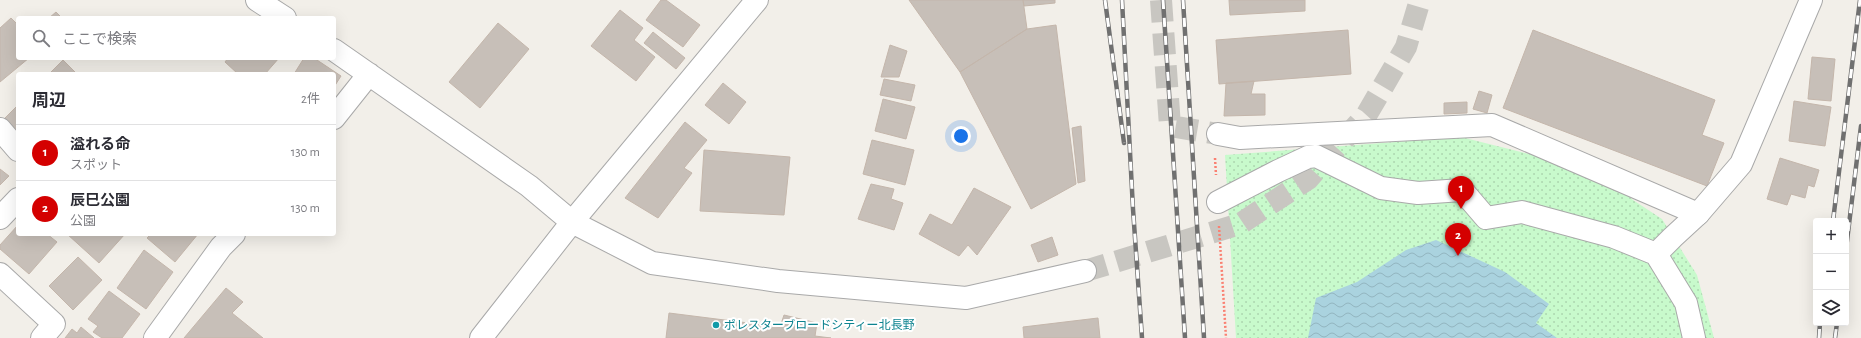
<!DOCTYPE html>
<html lang="ja">
<meta charset="utf-8">
<style>
:root{--surface:#fff;--page:#f2f2f3;--text:#2b2b33;--muted:#7c7c81;--line:#e1e1e2;--accent:#d40000}
body{margin:0;font-family:"Alegreya Sans","Noto Sans JP",sans-serif;background:var(--page);color:var(--text)}
.controls{position:absolute;right:12px;bottom:12px;display:grid;overflow:hidden;border-radius:4px;box-shadow:0 4px 16px #0002}
.controls button{width:36px;height:36px;display:grid;place-items:center;padding:0;border:0;border-bottom:1px solid var(--line);background:var(--surface);color:var(--text);font:20px sans-serif}
.you{position:absolute;left:961px;top:136px;width:14px;height:14px;margin:-10px;border:3px solid #fff;border-radius:50%;background:#1a73e8;box-shadow:0 0 0 6px #1a73e833}
.badge{display:grid;place-items:center;width:26px;height:26px;border-radius:50%;background:var(--accent);color:#fff;font-size:13px;font-weight:700}
.pin{position:absolute;translate:-50% -33px;filter:drop-shadow(0 1px 2px #0008)}
.pin::after{content:'';position:absolute;top:21px;width:14px;height:12px;background:inherit;clip-path:polygon(0 0,100% 0,50% 100%)}
.list{margin:0;padding:0;list-style:none}
h2{display:flex;justify-content:space-between;align-items:center;height:52px;margin:0;padding:0 16px;font-size:17px}
h2 small{font-size:13px;font-weight:400;color:var(--muted)}
.list li{display:grid;grid-template-columns:26px 1fr auto;gap:12px;align-items:center;box-sizing:border-box;height:56px;padding:0 16px;border-top:1px solid var(--line)}
.list b{display:block;font-size:15px;white-space:nowrap}
.list p{margin:0;font-size:13px;white-space:nowrap;color:var(--muted)}
.list em{font-size:13px;font-style:normal;color:var(--muted)}
.icon{flex:none;width:22px;height:22px;fill:none;stroke:currentColor;stroke-width:2;stroke-linecap:round;stroke-linejoin:round}
.map{position:relative;flex:none;width:1861px;height:338px;overflow:hidden}
.search{position:absolute;background:var(--surface);box-shadow:0 4px 16px #0002;left:16px;top:16px;width:320px;height:44px;display:flex;align-items:center;gap:10px;box-sizing:border-box;padding:0 14px;border-radius:4px;color:var(--muted);font-size:15px}
.panel{position:absolute;background:var(--surface);box-shadow:0 4px 16px #0002;left:16px;top:72px;width:320px;height:164px;border-radius:4px}
.map>svg:first-child{display:block}
.park{fill:url(#park-dots)}
.water{fill:url(#water-waves)}
.building{fill:#c7bfb8;stroke:#c4b6ab}
.lines{fill:none;stroke-linecap:round;stroke-linejoin:round}
.minor-tunnel{stroke:#c8c6c1;stroke-width:22;stroke-dasharray:22 11;stroke-linecap:butt}
.tertiary-tunnel{stroke:#c8c6c1;stroke-width:22;stroke-dasharray:22 11;stroke-linecap:butt}
.pedestrian-casing{stroke:#a9a9a9;stroke-width:24}
.minor-casing{stroke:#a9a9a9;stroke-width:24}
.tertiary-casing{stroke:#a9a9a9;stroke-width:24}
.path{stroke:#fa8072;stroke-width:2.5;stroke-dasharray:2 2;stroke-linecap:butt}
.pedestrian{stroke:#fff;stroke-width:22}
.minor{stroke:#fff;stroke-width:22}
.tertiary{stroke:#fff;stroke-width:22}
.rail-casing{stroke:#707070;stroke-width:4.5}
.rail{stroke:#fff;stroke-width:3;stroke-dasharray:9;stroke-linecap:butt}
.culture-dot{fill:#0f9aa8;stroke:#fff;stroke-width:1.5}
.labels{text-anchor:middle;dominant-baseline:central;stroke-width:4;stroke-linejoin:round;paint-order:stroke}
.culture-label{font-size:12px;fill:#0d838f;stroke:#fff;text-anchor:start}
</style>
<div class="map">
<svg width="1861" height="338" viewBox="0 0 1861 338">
<defs>
<pattern id="park-dots" width="8" height="8" patternUnits="userSpaceOnUse"><rect width="8" height="8" fill="#c8facc"/><path d="M2 2h.1M6 6h.1" fill="none" stroke="#acd6af" stroke-width="1.8" stroke-linecap="round"/></pattern>
<pattern id="water-waves" width="16" height="10" patternUnits="userSpaceOnUse"><rect width="16" height="10" fill="#aad3df"/><path d="M0 5q4-4 8 0t8 0" fill="none" stroke="#92b5bf"/></pattern>
</defs>
<rect width="100%" height="100%" fill="#f2efe9"/>
<!-- park -->
<path class="park" d="M 1461,137 L 1600,172 L 1633,200 L 1662,219 L 1697,275 L 1714,338 L 1236,338 L 1225,155 Z"/>
<!-- water -->
<path class="water" d="M 1436,240 L 1505,272 L 1549,304 L 1536,323 L 1557,338 L 1308,338 L 1316,298 L 1357,282 L 1406,250 Z"/>
<!-- building -->
<path class="building" d="M 661,0 L 666,0 L 700,25 L 683,47 L 646,20 Z
M 909,0 L 1023,0 L 1027,29 L 960,72 Z
M 1023,0 L 1055,0 L 1055,3 L 1024,6 Z
M 1229,0 L 1305,0 L 1305,11 L 1230,15 Z
M 620,10 L 643,28 L 634,40 L 655,57 L 636,81 L 591,46 Z
M 56,12 L 62,18 L 49,18 Z
M 11,18 L 18,25 L 18,58 L 29,58 L 0,82 L 0,28 Z
M 498,23 L 529,49 L 480,108 L 449,82 Z
M 1056,25 L 1076,184 L 1031,209 L 960,72 L 1027,29 Z
M 1348,30 L 1351,74 L 1219,84 L 1216,40 Z
M 1533,30 L 1715,100 L 1702,135 L 1724,143 L 1707,186 L 1503,108 Z
M 653,32 L 685,58 L 676,69 L 644,43 Z
M 890,45 L 907,51 L 899,77 L 881,77 Z
M 1812,57 L 1835,59 L 1831,101 L 1808,99 Z
M 228,58 L 279,58 L 265,74 L 238,74 L 225,62 Z
M 304,58 L 314,58 L 341,76 L 334,87 L 334,74 L 294,74 Z
M 63,60 L 77,74 L 49,74 Z
M 884,79 L 915,85 L 911,101 L 880,95 Z
M 1254,81 L 1251,94 L 1265,94 L 1265,115 L 1224,116 L 1226,83 Z
M 723,83 L 746,102 L 729,124 L 705,105 Z
M 1479,91 L 1492,95 L 1487,113 L 1473,109 Z
M 883,99 L 915,107 L 906,139 L 875,131 Z
M 1794,101 L 1831,107 L 1825,146 L 1789,141 Z
M 1467,102 L 1467,113 L 1444,114 L 1444,103 Z
M 18,105 L 18,132 L 5,118 Z
M 685,122 L 707,140 L 684,168 L 692,173 L 658,218 L 625,198 Z
M 1081,126 L 1085,181 L 1078,183 L 1072,128 Z
M 872,140 L 914,150 L 905,185 L 863,174 Z
M 704,150 L 790,157 L 784,215 L 700,211 Z
M 1780,158 L 1819,170 L 1814,187 L 1808,185 L 1805,198 L 1791,194 L 1787,205 L 1767,199 Z
M 0,169 L 9,176 L 0,185 Z
M 871,184 L 894,189 L 891,199 L 903,203 L 894,230 L 858,219 Z
M 974,188 L 1011,207 L 977,255 L 968,245 L 959,256 L 919,234 L 930,214 L 952,225 Z
M 18,225 L 18,234 L 47,234 L 57,242 L 29,274 L 0,249 L 0,245 Z
M 67,234 L 125,234 L 99,263 Z
M 151,234 L 198,234 L 175,262 L 147,238 Z
M 1052,237 L 1058,255 L 1038,262 L 1031,245 Z
M 144,250 L 173,272 L 146,309 L 117,288 Z
M 78,257 L 102,280 L 73,310 L 49,286 Z
M 226,288 L 243,302 L 232,313 L 263,338 L 184,338 Z
M 109,291 L 140,314 L 122,338 L 102,338 L 93,332 L 98,326 L 88,319 Z
M 669,313 L 780,327 L 784,315 L 817,323 L 815,336 L 831,338 L 666,338 Z
M 1098,318 L 1100,338 L 1024,338 L 1023,327 Z
M 81,327 L 94,338 L 65,338 L 72,329 L 77,333 Z"/>
<g class="lines">
<!-- minor-tunnel -->
<path class="minor-tunnel" d="M 1161,0 L 1170,126 L 1218,134"/>
<!-- tertiary-tunnel -->
<path class="tertiary-tunnel" d="M 1085,271 L 1240,224 L 1308,179 L 1367,114 L 1406,47 L 1420,0"/>
<defs>
<path id="pedestrian" d="M 1218,202 L 1278,171 L 1308,157 L 1316,156 L 1381,188 L 1418,193 L 1462,190 L 1486,218 L 1522,212 L 1614,237 L 1656,254
M 1694,338 L 1686,303 L 1656,254 L 1673,237 L 1698,214"/>
<path id="minor" d="M 257,0 L 285,18
M 334,50 L 529,186 L 572,222 L 757,0
M 334,118 L 369,74
M 0,129 L 18,150
M 1218,134 L 1240,138 L 1492,125 L 1698,214 L 1741,164 L 1811,0
M 0,218 L 18,199
M 0,274 L 54,324 L 42,338
M 155,338 L 221,247 L 234,234"/>
<path id="tertiary" d="M 481,338 L 572,222 L 652,263 L 778,281 L 966,298 L 1085,271"/>
</defs>
<!-- pedestrian casing -->
<use href="#pedestrian" class="pedestrian-casing"/>
<!-- minor casing -->
<use href="#minor" class="minor-casing"/>
<!-- tertiary casing -->
<use href="#tertiary" class="tertiary-casing"/>
<!-- path -->
<path class="path" d="M 1215,158 L 1216,175
M 1219,226 L 1226,338"/>
<!-- pedestrian -->
<use href="#pedestrian" class="pedestrian"/>
<!-- minor -->
<use href="#minor" class="minor"/>
<!-- tertiary -->
<use href="#tertiary" class="tertiary"/>
<defs>
<path id="rail" d="M 1105,0 L 1124,143
M 1122,0 L 1133,209 L 1142,338
M 1163,0 L 1185,338
M 1183,0 L 1204,338
M 1833,221 L 1860,0
M 1846,249 L 1861,126
M 1819,338 L 1820,323
M 1835,338 L 1837,323"/>
</defs>
<!-- rail casing -->
<use href="#rail" class="rail-casing"/>
<!-- rail -->
<use href="#rail" class="rail"/>
</g>
<!-- markers -->
<circle class="culture-dot" cx="716" cy="325" r="4"/>
<g class="labels">
<!-- culture labels -->
<g class="culture-label">
<text x="724" y="325">ポレスターブロードシティー北長野</text>
</g>
</g>
</svg>
<div class="controls">
<button>+</button>
<button>−</button>
<button><svg class="icon" aria-label="layers" viewBox="0 0 24 24"><path d="M12 4l9 5-9 5-9-5zM3 14l9 5 9-5"/></svg></button>
</div>
<div class="you"></div>
<div class="pin badge" style="left:1461px;top:209px">1</div>
<div class="pin badge" style="left:1458px;top:256px">2</div>
<div class="search"><svg class="icon" aria-label="search" viewBox="0 0 24 24"><circle cx="10" cy="10" r="6"/><path d="M15 15l6 6"/></svg>ここで検索</div>
<section class="panel">
<h2>周辺<small>2件</small></h2>
<ul class="list">
<li><span class="badge">1</span><div><b>溢れる命</b><p>スポット</p></div><em>130 m</em></li>
<li><span class="badge">2</span><div><b>辰巳公園</b><p>公園</p></div><em>130 m</em></li>
</ul>
</section>
</div>
